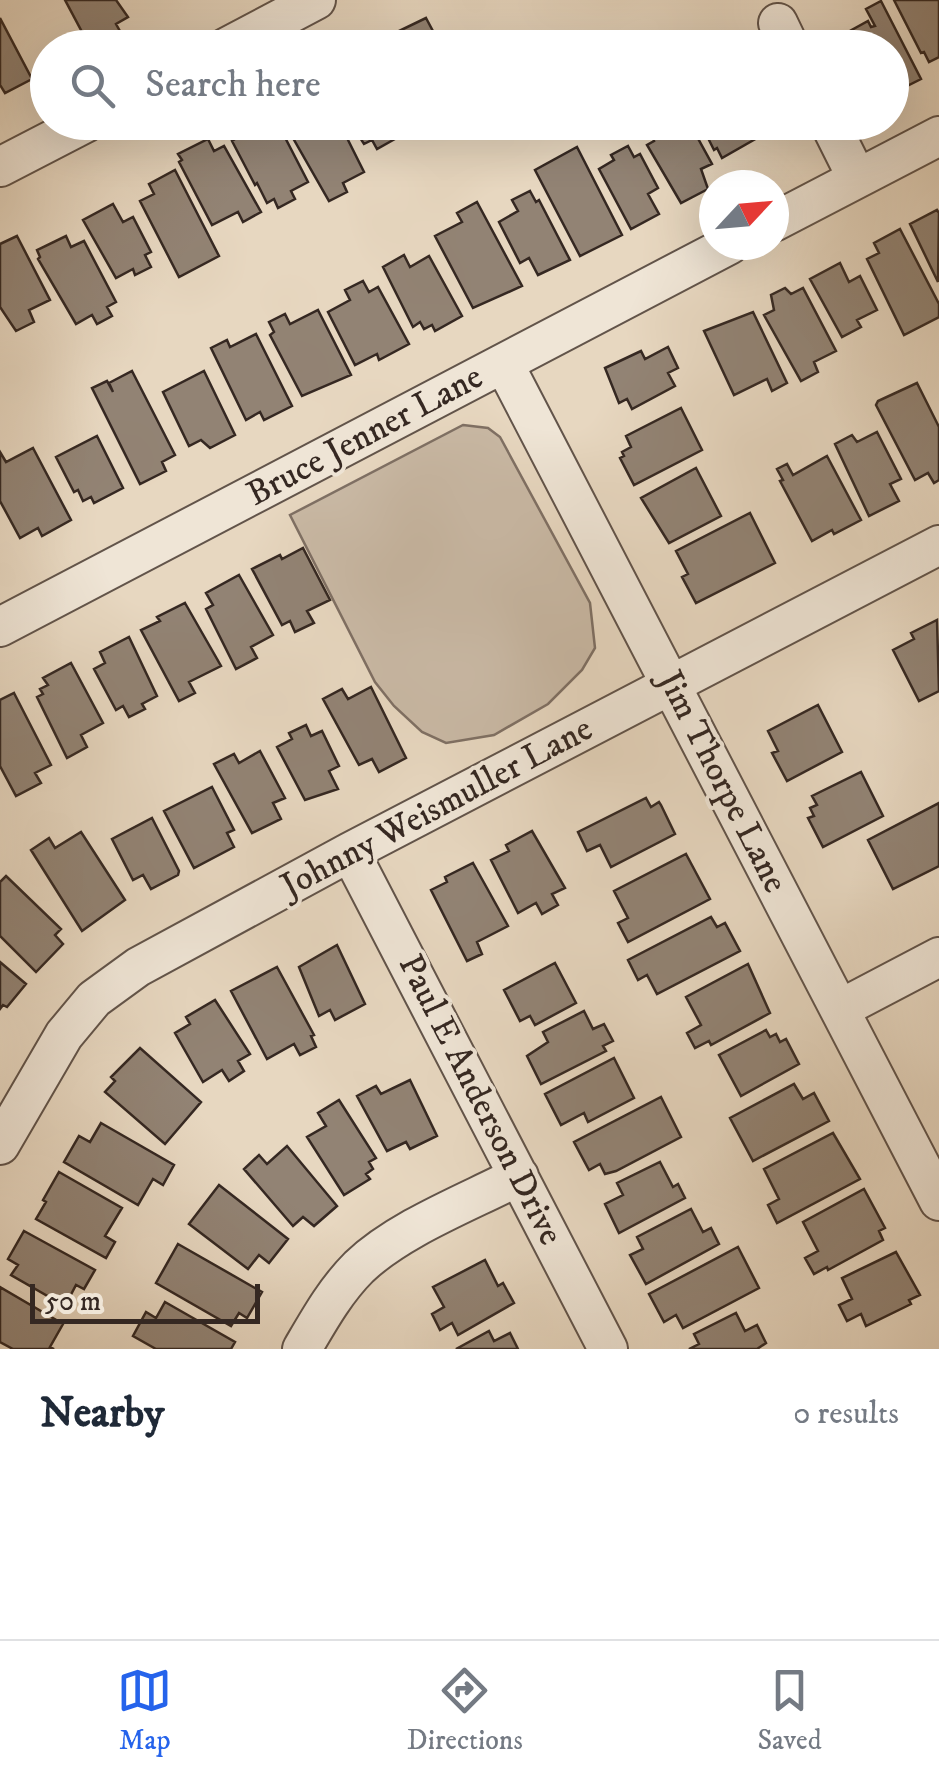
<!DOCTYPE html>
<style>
:root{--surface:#fff;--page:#f2f2f3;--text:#1f2937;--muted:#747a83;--line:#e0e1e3;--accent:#2563eb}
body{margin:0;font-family:"IM FELL DW Pica",serif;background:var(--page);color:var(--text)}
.compass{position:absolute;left:699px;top:170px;width:90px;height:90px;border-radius:50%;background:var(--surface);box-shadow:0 10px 40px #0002;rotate:64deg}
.scale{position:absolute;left:30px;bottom:25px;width:230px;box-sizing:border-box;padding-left:10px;border:5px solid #352822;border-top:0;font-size:28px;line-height:35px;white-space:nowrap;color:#352822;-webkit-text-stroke:8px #efe5d6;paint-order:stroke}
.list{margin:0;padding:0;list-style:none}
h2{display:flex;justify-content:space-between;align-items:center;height:130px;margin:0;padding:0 40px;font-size:42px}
h2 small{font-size:32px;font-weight:400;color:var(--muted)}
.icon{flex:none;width:55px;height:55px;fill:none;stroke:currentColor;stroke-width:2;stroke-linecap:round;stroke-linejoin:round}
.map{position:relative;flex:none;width:939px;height:1349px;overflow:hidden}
.search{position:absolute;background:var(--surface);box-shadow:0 10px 40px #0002;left:30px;right:30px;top:30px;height:110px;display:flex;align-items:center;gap:25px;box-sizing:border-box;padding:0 35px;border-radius:55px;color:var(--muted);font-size:38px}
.sheet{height:290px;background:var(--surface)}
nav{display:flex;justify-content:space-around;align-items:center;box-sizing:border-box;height:140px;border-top:2px solid var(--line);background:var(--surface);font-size:28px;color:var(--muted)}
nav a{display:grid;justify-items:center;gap:5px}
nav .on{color:var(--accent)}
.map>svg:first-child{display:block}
.green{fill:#c9b9a5;stroke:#7f7064;stroke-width:2.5}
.building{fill:#928374;stroke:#352822;stroke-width:2.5}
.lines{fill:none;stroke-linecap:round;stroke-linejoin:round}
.minor-casing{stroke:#62544a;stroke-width:42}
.minor{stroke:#efe5d6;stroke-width:38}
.labels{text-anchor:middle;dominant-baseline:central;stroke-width:8;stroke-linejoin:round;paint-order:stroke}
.street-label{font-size:35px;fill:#352822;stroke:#efe5d6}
</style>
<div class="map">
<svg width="939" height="1349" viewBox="0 0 939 1349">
<rect width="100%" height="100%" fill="#e7d7c0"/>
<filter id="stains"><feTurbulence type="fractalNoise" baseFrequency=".002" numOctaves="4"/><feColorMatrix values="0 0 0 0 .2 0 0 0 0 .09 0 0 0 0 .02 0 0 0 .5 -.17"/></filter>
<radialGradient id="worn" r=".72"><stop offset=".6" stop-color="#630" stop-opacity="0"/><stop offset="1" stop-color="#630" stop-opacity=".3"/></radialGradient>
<!-- green -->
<path class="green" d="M 463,425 L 488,428 L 500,437 L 590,603 L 595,648 L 582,670 L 548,704 L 494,735 L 446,743 L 422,732 L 394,706 L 375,682 L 290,515 Z"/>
<!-- building -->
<path class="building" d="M 65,0 L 116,0 L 128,17 L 116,24 L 121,33 L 97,45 L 95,42 L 89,45 Z
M 894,0 L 939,0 L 939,57 L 929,62 L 924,52 L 921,53 Z
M 881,1 L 921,79 L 899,90 L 895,81 L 892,82 L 892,48 L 845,48 L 839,37 L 868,21 L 871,27 L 875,26 L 866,9 Z
M 0,18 L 32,79 L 5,93 L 0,85 Z
M 426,18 L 442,48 L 383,48 L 398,40 L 396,37 L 399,31 Z
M 244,122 L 277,122 L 308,182 L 291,191 L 295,199 L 278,208 L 274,199 L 267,203 L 257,183 L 255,185 L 232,141 L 245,132 L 241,124 Z
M 304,122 L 339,122 L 364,172 L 343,183 L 347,192 L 329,201 L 293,138 L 305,132 L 301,124 Z
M 350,122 L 405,122 L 409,131 L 377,149 L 372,140 L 364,144 Z
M 666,122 L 672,134 L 690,124 L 712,164 L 701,169 L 708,189 L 681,203 L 647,145 L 654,141 L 649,131 Z
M 700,122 L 758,122 L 764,134 L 722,158 L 717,148 L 714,150 Z
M 208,139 L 214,151 L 224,146 L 261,212 L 243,222 L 238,212 L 212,225 L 179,162 L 182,160 L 178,154 Z
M 628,146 L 634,157 L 640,154 L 658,188 L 648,194 L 659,214 L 631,229 L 599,169 L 614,160 L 611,155 Z
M 577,147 L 622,235 L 580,256 L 535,170 Z
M 175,170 L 219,256 L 179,277 L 140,201 L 154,194 L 149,184 Z
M 530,191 L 536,202 L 539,200 L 570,260 L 538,275 L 529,258 L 520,263 L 499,222 L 518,211 L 512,200 Z
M 477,202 L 522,286 L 473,308 L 435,236 L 462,222 L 457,213 Z
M 113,204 L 123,222 L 133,217 L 151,252 L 145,255 L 151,267 L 135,275 L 133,269 L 116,278 L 83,220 Z
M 937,210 L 939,213 L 938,282 L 910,224 Z
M 900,229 L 939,304 L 939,317 L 904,335 L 867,259 L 879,253 L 874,243 Z
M 17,236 L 50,300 L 29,310 L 34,322 L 16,331 L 0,307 L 0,244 Z
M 66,236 L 71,247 L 84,241 L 116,302 L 107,307 L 112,316 L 97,324 L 92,315 L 76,324 L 38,259 L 40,257 L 37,250 Z
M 404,255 L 410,267 L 429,256 L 462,316 L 435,331 L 432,325 L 424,329 L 420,322 L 413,327 L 383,267 Z
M 840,263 L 849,282 L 860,276 L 877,310 L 857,320 L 861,327 L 842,337 L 810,279 Z
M 363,281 L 369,292 L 378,287 L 409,344 L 379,360 L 377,354 L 355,365 L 328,312 L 350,300 L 345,290 Z
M 785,288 L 791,294 L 803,288 L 836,351 L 814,362 L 818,372 L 801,381 L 764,315 L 774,310 L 771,295 Z
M 318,310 L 351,375 L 302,396 L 270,335 L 274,332 L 269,322 L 285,314 L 290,324 Z
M 753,312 L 787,383 L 772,391 L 767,379 L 734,395 L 704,331 Z
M 256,334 L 292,406 L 264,420 L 260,412 L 246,420 L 211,348 L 227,340 L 230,347 Z
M 668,347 L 678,368 L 668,373 L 675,386 L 632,409 L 627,399 L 619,403 L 605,368 L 641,351 L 645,359 Z
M 132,371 L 175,455 L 162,462 L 166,471 L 140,484 L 92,388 L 107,381 L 113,392 L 109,383 Z
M 204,371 L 235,435 L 210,448 L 201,440 L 189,446 L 163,392 Z
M 917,383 L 939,427 L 939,480 L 934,483 L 928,473 L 915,480 L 876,405 L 878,401 Z
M 681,408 L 702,450 L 634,485 L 620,458 L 624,456 L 622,452 L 631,447 L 626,436 Z
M 877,432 L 901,479 L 890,484 L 899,501 L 869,516 L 835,444 L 852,435 L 857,442 Z
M 97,436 L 123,488 L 94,503 L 91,497 L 83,501 L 78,490 L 74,492 L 56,457 Z
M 33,448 L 71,520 L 42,536 L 38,528 L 20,538 L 0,501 L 0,452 L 6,462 Z
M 827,456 L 861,520 L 834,534 L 832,530 L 812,541 L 780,481 L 783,480 L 777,469 L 787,464 L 793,475 Z
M 696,468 L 721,516 L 669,543 L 641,498 Z
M 750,513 L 775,563 L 696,603 L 682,577 L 688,574 L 676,551 Z
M 303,548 L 330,600 L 307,611 L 314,623 L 295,632 L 290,621 L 282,625 L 252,569 L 280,555 L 282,559 Z
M 239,575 L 273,635 L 251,647 L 257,658 L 236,669 L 206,609 L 213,605 L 206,593 Z
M 185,603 L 221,666 L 189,682 L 195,693 L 179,701 L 141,630 L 160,621 L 157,617 Z
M 937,620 L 939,691 L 919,701 L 893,650 L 914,639 L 911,633 Z
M 129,637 L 157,696 L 142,704 L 145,709 L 129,717 L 123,706 L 116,710 L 94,669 L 105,663 L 100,652 Z
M 71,663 L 103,723 L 81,735 L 87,747 L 67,758 L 37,697 L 43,694 L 40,689 L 48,685 L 43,678 Z
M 371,687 L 406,758 L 379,772 L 372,759 L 359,765 L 323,699 L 342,689 L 348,699 Z
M 14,693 L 51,765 L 35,773 L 41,783 L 16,796 L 0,766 L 0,700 Z
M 818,705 L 842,752 L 787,781 L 772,753 L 778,751 L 768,731 Z
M 306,725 L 311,736 L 322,731 L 339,766 L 329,771 L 338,789 L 305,800 L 277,747 L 292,739 L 289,733 Z
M 260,751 L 285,798 L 273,803 L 281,819 L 252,833 L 214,764 L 234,754 L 239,763 Z
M 861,772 L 883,816 L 823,847 L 808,818 L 814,816 L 810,808 L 817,805 L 812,796 Z
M 212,787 L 234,830 L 227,833 L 234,847 L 194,868 L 164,811 Z
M 646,798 L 651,807 L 659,802 L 661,805 L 675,834 L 611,867 L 600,845 L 587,851 L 578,832 Z
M 939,803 L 939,866 L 893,889 L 868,840 Z
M 152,818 L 179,871 L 178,875 L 151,889 L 143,875 L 133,880 L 112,839 Z
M 532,831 L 565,888 L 552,894 L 558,905 L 542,914 L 536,903 L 518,913 L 491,860 L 509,851 L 506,845 Z
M 81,832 L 125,900 L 82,931 L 31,850 L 49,838 L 55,848 Z
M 686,854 L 710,899 L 628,942 L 618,923 L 628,918 L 614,891 Z
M 473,863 L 508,926 L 477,942 L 482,954 L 467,961 L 431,890 L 447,882 L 445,877 Z
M 6,876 L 61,929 L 55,935 L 63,944 L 36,972 L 0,936 L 0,882 Z
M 711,917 L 717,927 L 725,923 L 740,951 L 657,994 L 647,975 L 638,980 L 628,960 Z
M 337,945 L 365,1004 L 335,1020 L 330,1010 L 319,1016 L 299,967 Z
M 0,962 L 26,984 L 7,1007 L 3,1005 L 0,1009 Z
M 555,963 L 576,1003 L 535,1025 L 530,1016 L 520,1021 L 504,990 Z
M 748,964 L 770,1013 L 711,1045 L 709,1041 L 695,1048 L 687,1033 L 701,1025 L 686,997 Z
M 277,967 L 314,1035 L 311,1036 L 316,1047 L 300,1055 L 294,1044 L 267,1059 L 231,991 Z
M 215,1000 L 250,1054 L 238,1061 L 244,1071 L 229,1081 L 222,1070 L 203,1082 L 175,1033 L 190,1024 L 186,1017 Z
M 584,1011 L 593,1029 L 604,1024 L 613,1041 L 603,1046 L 606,1051 L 541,1084 L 527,1056 L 548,1042 L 543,1032 Z
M 766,1030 L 770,1037 L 776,1034 L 780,1042 L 786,1039 L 799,1064 L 741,1096 L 719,1055 Z
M 140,1048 L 201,1102 L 165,1144 L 105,1092 L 115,1081 L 111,1077 Z
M 614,1058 L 634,1098 L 588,1122 L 584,1113 L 561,1125 L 545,1094 Z
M 410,1080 L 437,1136 L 410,1149 L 406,1142 L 387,1151 L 357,1096 L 376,1086 L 381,1094 Z
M 794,1084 L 803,1099 L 814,1093 L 829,1121 L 753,1161 L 730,1118 Z
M 661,1097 L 681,1137 L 616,1171 L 605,1174 L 600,1164 L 589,1170 L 574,1142 Z
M 339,1100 L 376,1158 L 369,1162 L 373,1169 L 366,1174 L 370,1179 L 344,1195 L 307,1137 L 326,1126 L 318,1113 Z
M 101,1123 L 174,1165 L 163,1185 L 153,1179 L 138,1205 L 64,1162 L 79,1136 L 90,1142 Z
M 833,1133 L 860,1179 L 777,1223 L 768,1205 L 779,1199 L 764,1169 Z
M 287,1146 L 337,1206 L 314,1226 L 303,1217 L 293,1226 L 244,1169 L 259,1155 L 267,1164 Z
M 660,1162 L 673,1187 L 678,1184 L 685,1198 L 619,1233 L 605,1204 L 623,1195 L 617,1183 Z
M 59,1172 L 122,1208 L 105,1236 L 115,1242 L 106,1258 L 36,1219 L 46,1202 L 43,1200 Z
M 219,1185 L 288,1239 L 269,1263 L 259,1255 L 248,1269 L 189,1224 Z
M 864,1189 L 885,1228 L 879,1231 L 883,1240 L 828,1270 L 827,1267 L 814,1274 L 805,1258 L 818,1251 L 803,1222 Z
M 691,1209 L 703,1232 L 711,1228 L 719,1244 L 646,1284 L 630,1255 L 643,1249 L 637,1237 Z
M 24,1231 L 95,1270 L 84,1289 L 76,1285 L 65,1306 L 11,1275 L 18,1265 L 8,1259 Z
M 178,1244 L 262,1292 L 247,1318 L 239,1313 L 231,1326 L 156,1283 Z
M 738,1247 L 759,1288 L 683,1328 L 676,1315 L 664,1322 L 649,1294 Z
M 896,1252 L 920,1295 L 909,1300 L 911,1304 L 866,1326 L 861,1314 L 847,1321 L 839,1305 L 852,1299 L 842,1278 Z
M 485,1260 L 498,1286 L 503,1283 L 514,1303 L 458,1335 L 452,1323 L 440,1330 L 432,1314 L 444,1307 L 433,1287 Z
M 0,1287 L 63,1324 L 50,1347 L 54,1349 L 13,1349 L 0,1342 Z
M 165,1302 L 235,1342 L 231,1349 L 156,1349 L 133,1336 L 146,1312 L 156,1318 Z
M 736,1313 L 745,1331 L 757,1325 L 766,1343 L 757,1349 L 689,1349 L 699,1344 L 694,1334 Z
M 489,1331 L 494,1341 L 510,1333 L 518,1349 L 456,1349 Z"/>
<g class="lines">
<defs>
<path id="minor" d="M 778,23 L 790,48
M 225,48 L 316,0
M 829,122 L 857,178
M 0,167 L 87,122
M 774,222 L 939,136
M 504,364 L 939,1201
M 0,627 L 729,245
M 350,852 L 608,1349
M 840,1009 L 939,957
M 0,1145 L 64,1035 L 94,999 L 138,967 L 350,852 L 939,545
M 302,1349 C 319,1320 335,1291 359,1267 C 400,1228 469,1202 519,1176"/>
</defs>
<!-- minor casing -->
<use href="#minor" class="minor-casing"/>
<!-- minor -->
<use href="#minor" class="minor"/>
</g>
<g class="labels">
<!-- street labels -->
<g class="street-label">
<text transform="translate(365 436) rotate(-28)">Bruce Jenner Lane</text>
<text transform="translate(722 782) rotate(63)">Jim Thorpe Lane</text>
<text transform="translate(437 808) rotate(-28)">Johnny Weismuller Lane</text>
<text transform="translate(480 1100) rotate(63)">Paul E Anderson Drive</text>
</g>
</g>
<rect width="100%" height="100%" filter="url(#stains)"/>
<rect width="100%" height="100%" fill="url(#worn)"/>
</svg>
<svg class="compass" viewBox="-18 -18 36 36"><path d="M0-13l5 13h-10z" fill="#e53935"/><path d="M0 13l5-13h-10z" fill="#747a83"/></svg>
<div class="scale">50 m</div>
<div class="search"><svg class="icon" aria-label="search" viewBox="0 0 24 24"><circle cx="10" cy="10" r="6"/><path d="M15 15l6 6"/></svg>Search here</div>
</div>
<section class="sheet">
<h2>Nearby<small>0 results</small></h2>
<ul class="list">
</ul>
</section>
<nav>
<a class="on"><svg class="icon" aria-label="map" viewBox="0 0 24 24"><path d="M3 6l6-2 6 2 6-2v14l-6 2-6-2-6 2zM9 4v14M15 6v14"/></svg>Map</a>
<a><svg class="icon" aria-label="directions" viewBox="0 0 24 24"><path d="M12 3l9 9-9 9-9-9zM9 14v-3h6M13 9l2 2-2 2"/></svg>Directions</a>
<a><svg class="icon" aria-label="saved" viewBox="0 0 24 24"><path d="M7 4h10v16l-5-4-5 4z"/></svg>Saved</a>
</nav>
